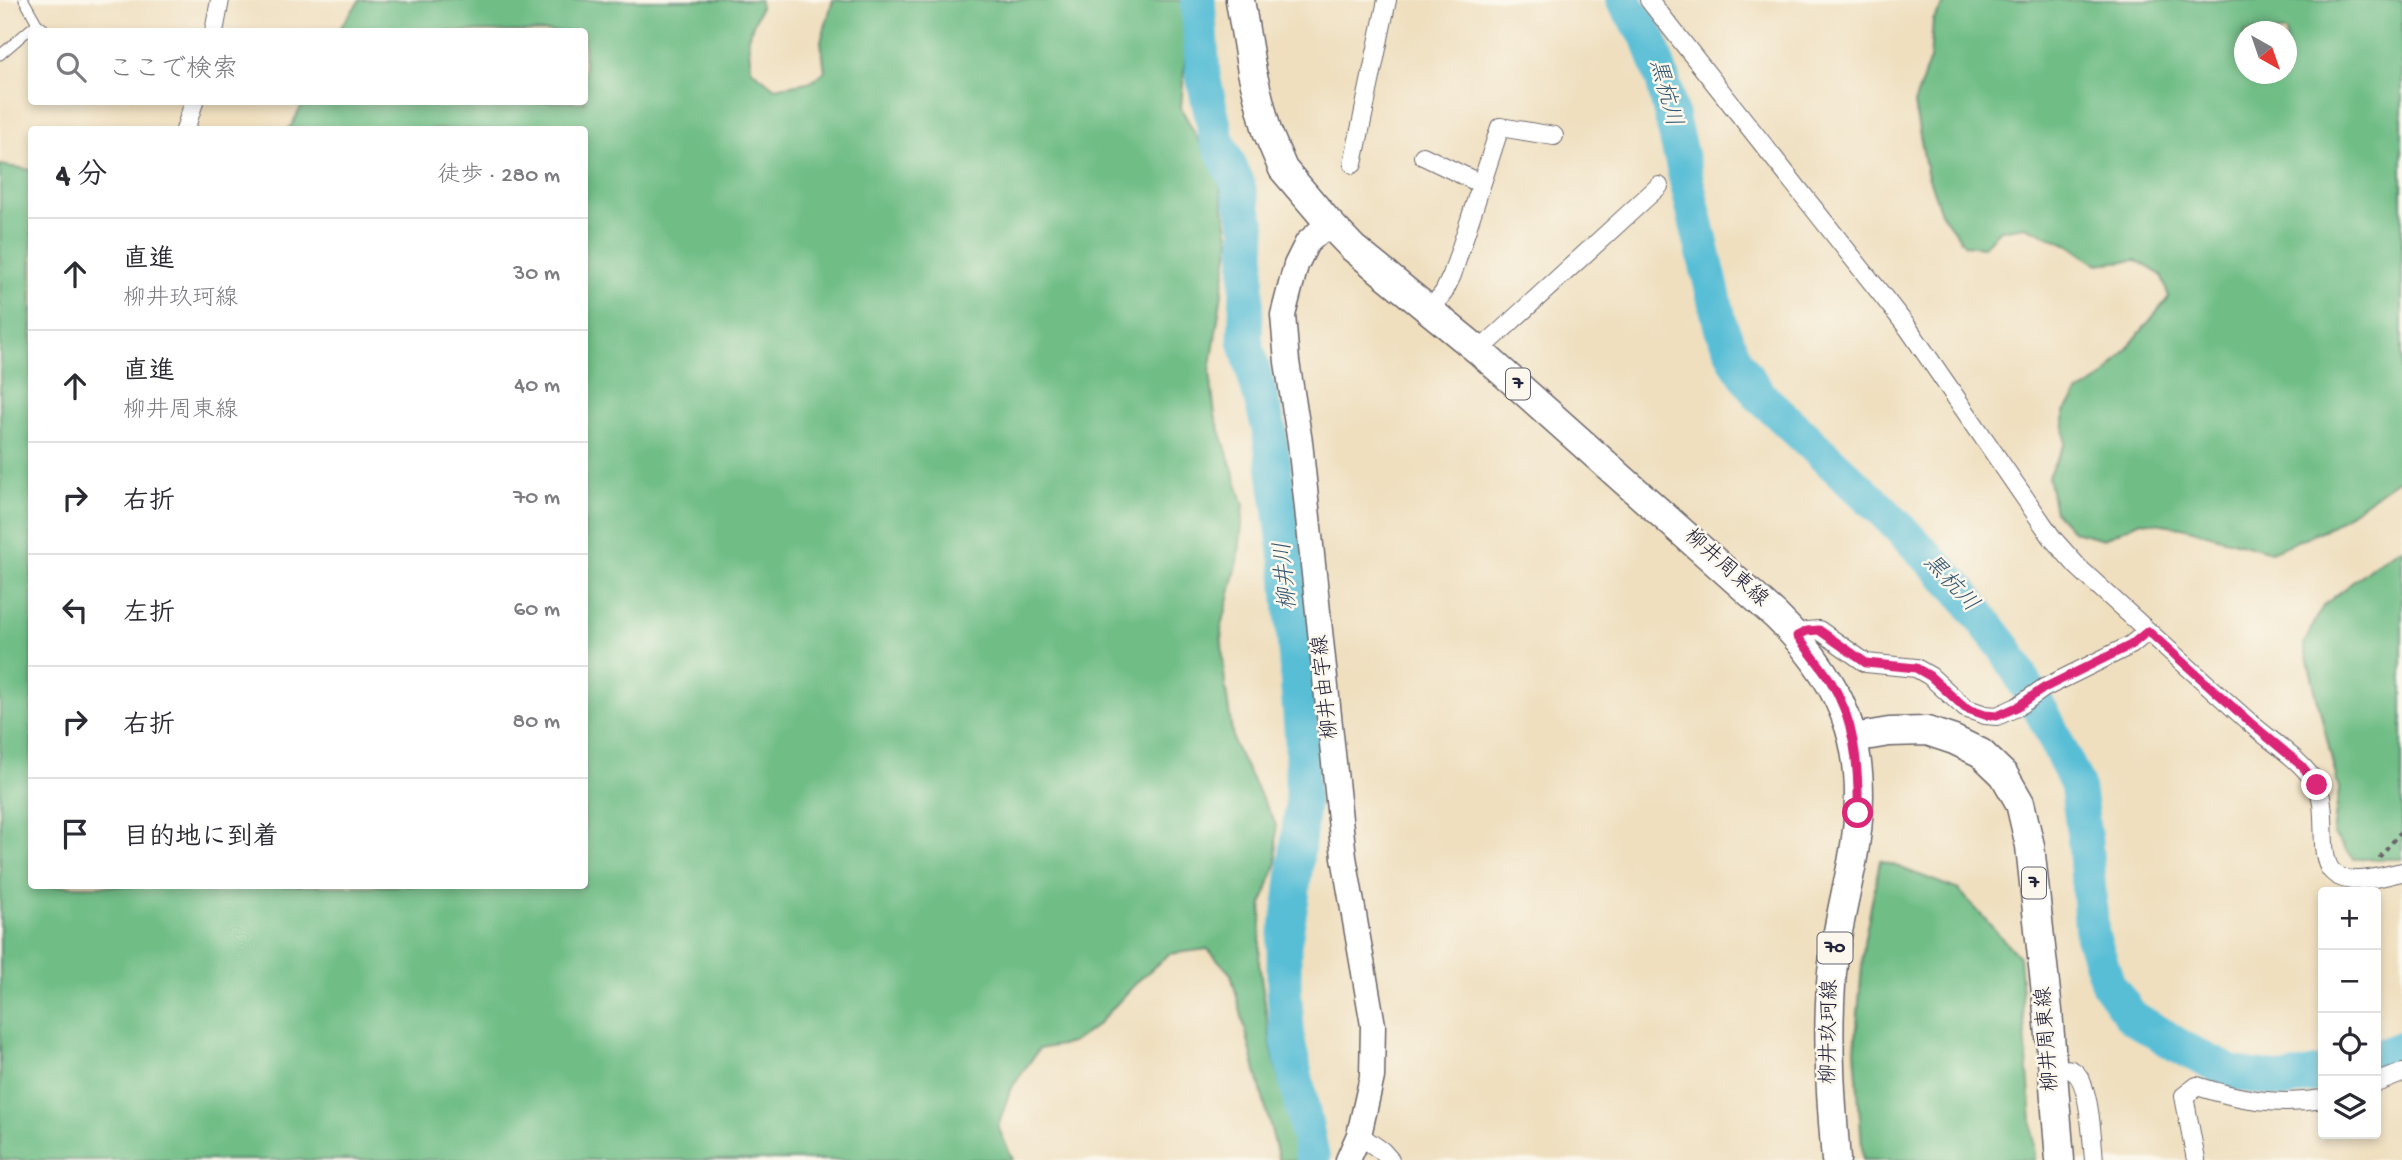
<!DOCTYPE html>
<html lang="ja">
<meta charset="utf-8">
<style>
:root{--surface:#fff;--page:#f7f7f7;--text:#2b2b33;--muted:#7c7c81;--line:#e1e1e2}
body{margin:0;font-family:"Gochi Hand","Klee One",sans-serif;background:var(--page);color:var(--text)}
.controls{position:absolute;right:21px;bottom:21px;display:grid;overflow:hidden;border-radius:7px;box-shadow:0 4px 10px #0003}
.controls button{width:63px;height:63px;display:grid;place-items:center;padding:0;border:0;border-bottom:2px solid var(--line);background:var(--surface);color:var(--text);font:35px sans-serif}
.compass{position:absolute;left:2234px;top:21px;width:63px;height:63px;border-radius:50%;background:var(--surface);box-shadow:0 4px 10px #0003;rotate:140deg}
.stop{position:absolute;width:21px;height:21px;margin:-16px;border:5px solid #db2777;border-radius:50%;background:#fff}
.stop.end{background:#db2777;border-color:#fff;box-shadow:0 2px 7px #0008}
.list{margin:0;padding:0;list-style:none}
h2{display:flex;justify-content:space-between;align-items:center;height:91px;margin:0;padding:0 28px;font-size:30px}
h2 small{font-size:23px;font-weight:400;color:var(--muted)}
.list li{display:grid;grid-template-columns:46px 1fr auto;gap:21px;align-items:center;box-sizing:border-box;height:112px;padding:0 28px;border-top:2px solid var(--line)}
.list b{display:block;font-size:26px;white-space:nowrap}
.list p{margin:0;font-size:23px;white-space:nowrap;color:var(--muted)}
.list em{font-size:23px;font-style:normal;color:var(--muted)}
.icon{flex:none;width:38px;height:38px;fill:none;stroke:currentColor;stroke-width:2;stroke-linecap:round;stroke-linejoin:round}
.map{position:relative;flex:none;width:2402px;height:1160px;overflow:hidden}
.search{position:absolute;background:var(--surface);box-shadow:0 4px 10px #0003;left:28px;top:28px;width:560px;height:77px;display:flex;align-items:center;gap:18px;box-sizing:border-box;padding:0 24px;border-radius:7px;color:var(--muted);font-size:26px}
.panel{position:absolute;background:var(--surface);box-shadow:0 4px 10px #0003;left:28px;top:126px;width:560px;height:763px;border-radius:7px}
.map>svg:first-child{display:block}
.forest{fill:#70bd86;stroke:#497060;stroke-width:2;fill-rule:evenodd}
.lines{fill:none;stroke-linecap:round;stroke-linejoin:round}
.river{stroke:#59bed6;stroke-width:35}
.service-casing{stroke:#6a6469;stroke-width:11}
.minor-casing{stroke:#6a6469;stroke-width:20}
.secondary-casing{stroke:#6a6469;stroke-width:27}
.primary-casing{stroke:#6a6469;stroke-width:31}
.path{stroke:#6a6469;stroke-width:3.5;stroke-dasharray:5 5;stroke-linecap:butt}
.service{stroke:#fff;stroke-width:9}
.minor{stroke:#fff;stroke-width:18}
.secondary{stroke:#fff;stroke-width:24}
.primary{stroke:#fff;stroke-width:28}
.route{stroke:#db2777;stroke-width:9}
.labels{text-anchor:middle;dominant-baseline:central;stroke-width:5;stroke-linejoin:round;paint-order:stroke}
.shield{fill:#fbf7ec;stroke:#636270;stroke-width:2}
.shield-label{font-size:19px;font-weight:bold;fill:#22223b}
.street-label{font-size:21px;fill:#22223b;stroke:#fbf7ec}
.water-label{font-size:23px;font-style:italic;fill:#355971;stroke:#fbf7ec}
</style>
<div class="map">
<svg width="2402" height="1160" viewBox="0 0 2402 1160">
<rect width="100%" height="100%" fill="#fbf7ec"/>
<filter id="ink" filterUnits="userSpaceOnUse"><feTurbulence type="fractalNoise" baseFrequency=".0143" numOctaves="2"/><feDisplacementMap in="SourceGraphic" scale="14" xChannelSelector="R" yChannelSelector="G"/><feConvolveMatrix kernelMatrix="1 2 1 2 8 2 1 2 1" color-interpolation-filters="sRGB"/></filter>
<filter id="wash" filterUnits="userSpaceOnUse"><feTurbulence type="fractalNoise" baseFrequency=".00686" numOctaves="4" result="noise"/><feDisplacementMap in="SourceGraphic" scale="28" xChannelSelector="R" yChannelSelector="G"/><feGaussianBlur stdDeviation="1.57" result="paint"/><feColorMatrix in="noise" values="0 0 0 0 0 0 0 0 0 0 0 0 0 0 0 0 0 1.4 0 .05"/><feComposite in="paint" operator="in"/></filter>
<g filter="url(#wash)">
<rect width="100%" height="100%" fill="#efdfbf"/>
<!-- forest -->
<path class="forest" d="M 360,0 L 760,0 L 760,8 L 748,37 L 751,69 L 775,88 L 813,81 L 825,71 L 821,41 L 833,0 L 1180,0 L 1188,23 L 1181,108 L 1218,176 L 1230,240 L 1210,372 L 1215,415 L 1244,505 L 1238,561 L 1221,630 L 1225,684 L 1234,745 L 1276,825 L 1277,862 L 1262,904 L 1259,963 L 1271,1046 L 1299,1160 L 1279,1160 L 1231,974 L 1208,949 L 1169,954 L 1139,980 L 1096,1026 L 1072,1043 L 1039,1049 L 1010,1090 L 998,1127 L 1013,1160 L 0,1160 L 0,165 L 32,170 L 32,886 L 584,886 L 584,130 L 287,129 L 291,126 L 304,102 L 584,102 L 584,32 L 340,31 L 342,25 Z
M 1947,0 L 2402,0 L 2402,477 L 2328,528 L 2271,552 L 2182,527 L 2141,521 L 2104,539 L 2073,531 L 2055,512 L 2048,476 L 2065,444 L 2064,412 L 2078,393 L 2104,377 L 2169,297 L 2161,275 L 2136,260 L 2096,264 L 2069,245 L 2025,226 L 2000,230 L 1983,247 L 1965,245 L 1941,213 L 1927,173 L 1914,104 L 1930,59 L 1933,20 ZM 2244,32 L 2286,32 L 2286,74 L 2244,74 Z
M 2402,548 L 2402,859 L 2353,859 L 2333,834 L 2339,789 L 2304,644 L 2323,606 L 2375,564 Z
M 1880,860 L 1959,890 L 2019,957 L 2035,1160 L 1863,1160 L 1855,1050 L 1864,942 Z"/>
<g class="lines">
<!-- river -->
<path class="river" d="M 1198,0 L 1203,76 L 1217,140 L 1237,182 L 1249,229 L 1245,340 L 1269,429 L 1289,573 L 1302,742 L 1302,805 L 1292,897 L 1284,945 L 1284,989 L 1288,1041 L 1313,1160
M 1623,0 L 1649,39 L 1663,81 L 1721,327 L 1736,361 L 1759,395 L 1879,507 L 1960,590 L 2006,650 L 2045,718 L 2077,785 L 2085,842 L 2092,935 L 2108,984 L 2132,1017 L 2184,1049 L 2232,1073 L 2285,1081 L 2323,1073
M 2376,1058 L 2402,1048"/>
</g>
</g>
<g filter="url(#ink)">
<g class="lines">
<defs>
<path id="service" d="M 37,23 L 48,32
M 0,55 L 37,23 L 24,0"/>
<path id="minor" d="M 1649,0 L 1908,328 L 2053,539 L 2078,567 C 2134,619 2191,670 2248,721 C 2270,741 2298,757 2315,782 C 2330,804 2317,853 2331,870 C 2347,889 2381,876 2402,872
M 214,32 L 220,0
M 185,130 L 194,102
M 1423,156 L 1481,184
M 1353,164 L 1387,0
M 1429,311 L 1444,292 L 1452,275 L 1500,127 L 1554,136
M 1479,351 L 1659,186
M 1797,636 L 1807,631 L 1819,630 L 1866,663 L 1916,668 L 1930,676 L 1965,708 L 1985,715 L 1997,716 L 2017,707 L 2044,688 L 2131,645 L 2148,631
M 2052,1072 C 2058,1071 2067,1067 2073,1071 C 2090,1080 2092,1141 2094,1160
M 2376,1083 L 2402,1073
M 1359,1135 L 1382,1151 L 1390,1160
M 2196,1160 L 2184,1096 L 2197,1086 C 2240,1100 2279,1106 2323,1099"/>
<path id="secondary" d="M 1329,223 L 1307,243 L 1296,265 L 1283,315 L 1287,362 L 1300,442 L 1344,857 L 1373,1025 L 1372,1077 L 1359,1135 L 1348,1160"/>
<path id="primary" d="M 1240,0 L 1252,72 L 1267,131 L 1283,169 L 1329,223 L 1353,248 L 1479,351 L 1776,616 C 1851,689 1872,760 1852,863 C 1844,903 1834,943 1831,984 C 1827,1043 1831,1101 1836,1160
M 1853,738 L 1889,732 L 1927,731 L 1954,740 L 1981,753 L 2004,775 L 2020,803 L 2030,846 L 2036,902 L 2048,1011 L 2060,1160"/>
</defs>
<!-- service casing -->
<use href="#service" class="service-casing"/>
<!-- minor casing -->
<use href="#minor" class="minor-casing"/>
<!-- secondary casing -->
<use href="#secondary" class="secondary-casing"/>
<!-- primary casing -->
<use href="#primary" class="primary-casing"/>
<!-- path -->
<path class="path" d="M 2379,858 L 2402,830"/>
<!-- service -->
<use href="#service" class="service"/>
<!-- minor -->
<use href="#minor" class="minor"/>
<!-- secondary -->
<use href="#secondary" class="secondary"/>
<!-- primary -->
<use href="#primary" class="primary"/>
</g>
</g>
<g class="lines" filter="url(#ink)">
<!-- route -->
<path class="route" d="M 1858,813 C 1859,767 1855,720 1830,680 C 1820,665 1808,650 1797,636 L 1807,631 L 1819,630 L 1866,663 L 1916,668 L 1930,676 L 1965,708 L 1985,715 L 1997,716 L 2017,707 L 2044,688 L 2131,645 L 2148,631 L 2253,725 L 2302,766 L 2317,785"/>
</g>
<g class="labels">
<!-- shield labels -->
<g class="shield">
<rect x="1506" y="368.5" width="24" height="31" rx="5"/>
<rect x="2022" y="867.5" width="24" height="31" rx="5"/>
<rect x="1817.5" y="932.5" width="35" height="31" rx="5"/>
</g>
<g class="shield-label">
<text x="1518" y="384">7</text>
<text x="2034" y="883">7</text>
<text x="1835" y="948">70</text>
</g>
<!-- street labels -->
<g class="street-label">
<text transform="translate(1725 569) rotate(42)">柳井周東線</text>
<text transform="translate(1327 687) rotate(-96)">柳井由宇線</text>
<text transform="translate(1831 1032) rotate(-89)">柳井玖珂線</text>
<text transform="translate(2049 1039) rotate(-94)">柳井周東線</text>
</g>
<!-- water labels -->
<g class="water-label">
<text transform="translate(1664 93) rotate(75)">黒杭川</text>
<text transform="translate(1287 576) rotate(-95)">柳井川</text>
<text transform="translate(1950 584) rotate(47)">黒杭川</text>
</g>
</g>
</svg>
<div class="controls">
<button>+</button>
<button>−</button>
<button><svg class="icon" aria-label="locate" viewBox="0 0 24 24"><circle cx="12" cy="12" r="6"/><path d="M12 2v4M12 18v4M2 12h4M18 12h4"/></svg></button>
<button><svg class="icon" aria-label="layers" viewBox="0 0 24 24"><path d="M12 4l9 5-9 5-9-5zM3 14l9 5 9-5"/></svg></button>
</div>
<svg class="compass" viewBox="-18 -18 36 36"><path d="M0-13l5 13h-10z" fill="#e53935"/><path d="M0 13l5-13h-10z" fill="#7c7c81"/></svg>
<div class="stop" style="left:1858px;top:813px"></div>
<div class="stop end" style="left:2317px;top:785px"></div>
<div class="search"><svg class="icon" aria-label="search" viewBox="0 0 24 24"><circle cx="10" cy="10" r="6"/><path d="M15 15l6 6"/></svg>ここで検索</div>
<section class="panel">
<h2>4 分<small>徒歩 · 280 m</small></h2>
<ul class="list">
<li><svg class="icon" aria-label="ahead" viewBox="0 0 24 24"><path d="M12 20V5M6 11l6-6 6 6"/></svg><div><b>直進</b><p>柳井玖珂線</p></div><em>30 m</em></li>
<li><svg class="icon" aria-label="ahead" viewBox="0 0 24 24"><path d="M12 20V5M6 11l6-6 6 6"/></svg><div><b>直進</b><p>柳井周東線</p></div><em>40 m</em></li>
<li><svg class="icon" aria-label="right" viewBox="0 0 24 24"><path d="M7 20v-9h11M14 6l5 5-5 5"/></svg><div><b>右折</b></div><em>70 m</em></li>
<li><svg class="icon" aria-label="left" viewBox="0 0 24 24"><path d="M17 20v-9H6M10 6l-5 5 5 5"/></svg><div><b>左折</b></div><em>60 m</em></li>
<li><svg class="icon" aria-label="right" viewBox="0 0 24 24"><path d="M7 20v-9h11M14 6l5 5-5 5"/></svg><div><b>右折</b></div><em>80 m</em></li>
<li><svg class="icon" aria-label="arrive" viewBox="0 0 24 24"><path d="M6 21V4h12l-3 4 3 4H6"/></svg><div><b>目的地に到着</b></div></li>
</ul>
</section>
</div>
